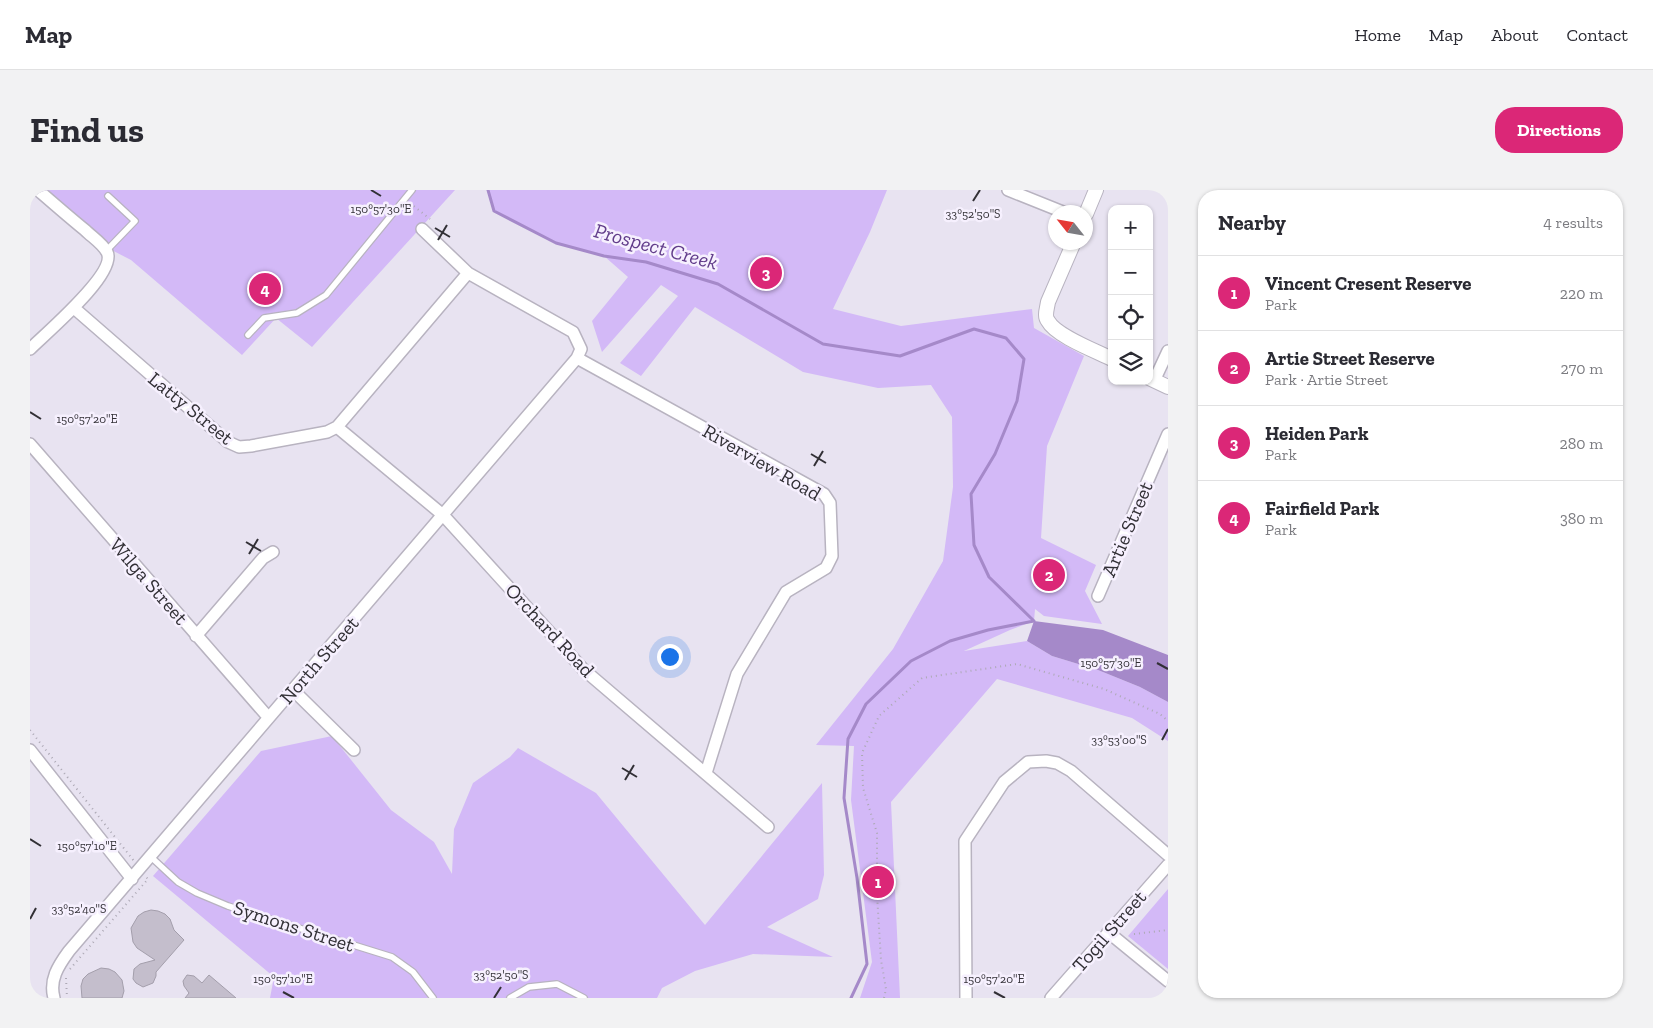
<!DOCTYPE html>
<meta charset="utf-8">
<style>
:root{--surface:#fff;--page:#f2f2f3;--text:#2b2b33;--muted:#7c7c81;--line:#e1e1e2;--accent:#db2777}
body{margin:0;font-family:"Zilla Slab",serif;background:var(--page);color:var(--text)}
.controls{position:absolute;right:15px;top:15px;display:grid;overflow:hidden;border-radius:10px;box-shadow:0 1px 4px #0004}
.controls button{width:45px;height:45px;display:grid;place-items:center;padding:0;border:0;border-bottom:1px solid var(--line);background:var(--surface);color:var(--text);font:25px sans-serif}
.compass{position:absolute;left:1018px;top:15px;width:45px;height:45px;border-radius:50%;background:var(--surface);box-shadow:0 1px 4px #0004;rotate:301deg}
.you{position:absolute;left:639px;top:466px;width:18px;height:18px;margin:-12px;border:4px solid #fff;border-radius:50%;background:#1a73e8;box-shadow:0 0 0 8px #1a73e833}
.badge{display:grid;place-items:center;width:32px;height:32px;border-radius:50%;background:var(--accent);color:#fff;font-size:16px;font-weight:700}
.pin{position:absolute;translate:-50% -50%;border:2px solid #fff;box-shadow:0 1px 5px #0006}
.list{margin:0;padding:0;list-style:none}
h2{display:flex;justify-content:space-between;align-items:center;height:65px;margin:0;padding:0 20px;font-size:21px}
h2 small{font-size:16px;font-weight:400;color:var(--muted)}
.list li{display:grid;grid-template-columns:32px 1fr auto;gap:15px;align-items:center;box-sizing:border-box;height:75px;padding:0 20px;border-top:1px solid var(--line)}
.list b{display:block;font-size:19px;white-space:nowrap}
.list p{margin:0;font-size:16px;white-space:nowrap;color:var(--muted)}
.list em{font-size:16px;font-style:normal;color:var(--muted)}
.icon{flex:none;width:28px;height:28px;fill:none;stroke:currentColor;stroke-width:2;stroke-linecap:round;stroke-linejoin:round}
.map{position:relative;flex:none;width:1138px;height:808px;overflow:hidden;border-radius:20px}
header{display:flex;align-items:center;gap:30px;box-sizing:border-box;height:70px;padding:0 25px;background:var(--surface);border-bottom:1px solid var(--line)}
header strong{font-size:24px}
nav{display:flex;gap:28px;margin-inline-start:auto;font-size:18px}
.intro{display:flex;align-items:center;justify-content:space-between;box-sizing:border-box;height:120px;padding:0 30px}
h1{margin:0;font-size:35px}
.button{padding:12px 22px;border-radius:20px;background:var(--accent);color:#fff;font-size:18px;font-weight:700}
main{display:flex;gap:30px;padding:0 30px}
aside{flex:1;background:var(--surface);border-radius:20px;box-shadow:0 1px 4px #0004}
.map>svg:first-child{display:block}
.green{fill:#d3b9f7}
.water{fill:#a589c9}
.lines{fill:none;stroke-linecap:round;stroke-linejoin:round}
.stream{stroke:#a589c9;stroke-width:3}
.building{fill:#c4becc;stroke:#a39eab}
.service-casing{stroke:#b8b3c0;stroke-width:8}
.minor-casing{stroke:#b8b3c0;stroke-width:14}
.tertiary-casing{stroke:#b8b3c0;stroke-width:16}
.path{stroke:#ada9b5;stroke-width:2;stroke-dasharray:1 4;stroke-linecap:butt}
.service{stroke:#fff;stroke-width:5.5}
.minor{stroke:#fff;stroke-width:11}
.tertiary{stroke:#fff;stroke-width:14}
.ticks{fill:none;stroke:#323036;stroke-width:2}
.labels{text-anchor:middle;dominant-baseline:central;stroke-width:5;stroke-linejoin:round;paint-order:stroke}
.street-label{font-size:20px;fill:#323036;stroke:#f6f0fe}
.water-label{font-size:21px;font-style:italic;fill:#623d8b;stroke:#f6f0fe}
.ticks-label{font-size:12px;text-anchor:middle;fill:#323036;stroke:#f6f0fe;stroke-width:5;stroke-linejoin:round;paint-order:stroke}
</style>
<header>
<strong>Map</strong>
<nav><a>Home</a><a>Map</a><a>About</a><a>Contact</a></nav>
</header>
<div class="intro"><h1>Find us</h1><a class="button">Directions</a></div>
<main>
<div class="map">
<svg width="1138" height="808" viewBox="0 0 1138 808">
<rect width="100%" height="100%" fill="#e8e3f1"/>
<!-- green -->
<path class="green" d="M 8,0 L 425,0 L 282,157 L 246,128 L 212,165 L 101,70 L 70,54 Z
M 458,0 L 857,0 L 840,42 L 803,119 L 871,136 L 1002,119 L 1004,138 L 1054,166 L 1017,256 L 1011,348 L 1066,375 L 1055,401 L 1072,434 L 1014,426 L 1005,419 L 1004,431 L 980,440 L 934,461 L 997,451 L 1022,466 L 1068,480 L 1110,497 L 1138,512 L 1138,551 L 1102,528 L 967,489 L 861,612 L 870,808 L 830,808 L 842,772 L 821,610 L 824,556 L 786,555 L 863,459 L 913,371 L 923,297 L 922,227 L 901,195 L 848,198 L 773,182 L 665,117 L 611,186 L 590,173 L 648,106 L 631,95 L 572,162 L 562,131 L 598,87 L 574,66 L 526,53 L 464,21 Z
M 302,546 L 361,620 L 404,652 L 422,684 L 424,639 L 443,593 L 480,567 L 488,558 L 566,603 L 675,735 L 792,593 L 794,685 L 788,709 L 737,737 L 803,767 L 723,764 L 665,781 L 632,798 L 627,808 L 404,808 L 401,805 L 397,808 L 240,808 L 244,787 L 123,686 L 231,561 Z
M 1138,699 L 1138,779 L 1098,746 Z"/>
<!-- water -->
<path class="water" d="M 1004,431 L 1073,440 L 1138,465 L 1138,512 L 1110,497 L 1068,480 L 1022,466 L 997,451 Z"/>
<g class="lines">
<!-- stream -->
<path class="stream" d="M 458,0 L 464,21 L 526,53 L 574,66 L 616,72 L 688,94 L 793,154 L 870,166 L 944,139 L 976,148 L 994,169 L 987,211 L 965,264 L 941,304 L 944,355 L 959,387 L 1004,431
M 821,808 L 837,774 L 827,688 L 814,608 L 818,549 L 836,514 L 881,471 L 920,451 L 958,440 L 1004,431"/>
</g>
<!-- building -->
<path class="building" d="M 121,720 L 128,721 L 135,724 L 140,729 L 144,740 L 154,750 L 126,782 L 126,786 L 123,793 L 113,797 L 106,793 L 103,789 L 104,779 L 110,774 L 125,770 L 107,758 L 103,752 L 101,738 L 108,726 L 114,722 Z
M 71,778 L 79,779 L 85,782 L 92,790 L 94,801 L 92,808 L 52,808 L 51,796 L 53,789 L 58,784 Z
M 157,785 L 164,786 L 172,793 L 179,785 L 206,808 L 155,808 L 159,803 L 154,796 L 153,791 Z"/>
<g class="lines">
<defs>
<path id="service" d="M 76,61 L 105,31 L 78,6
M 218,145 L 234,128 L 267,123 L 296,105 L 382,0
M 121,667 L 148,692 L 167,703 L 198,716 L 362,767 L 383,782 L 403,808
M 480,808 L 499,797 L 527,794 L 554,808"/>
<path id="minor" d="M 978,0 L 1033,22
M 44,118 L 198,252 L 209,257 L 221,256 L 297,242 L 307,237 L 438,83
M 0,159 C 15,144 88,83 77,62 C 72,53 62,47 55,40 C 39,27 23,13 8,0
M 547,168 L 794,304 L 800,313 L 802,366 L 796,378 L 756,402 L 707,484 L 676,583
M 1124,191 L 1138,161
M 307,237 L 413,325 L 553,479 L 738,637
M 0,254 L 238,527
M 1068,406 L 1138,244
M 166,446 L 233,368 L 243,362
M 263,500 L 324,560
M 0,560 L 102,689
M 1078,742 L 1138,791
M 24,808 C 19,790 28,776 39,761 L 547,168 L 551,159 L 543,142 L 438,83 L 392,39
M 936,808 L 935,651 L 974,592 L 998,572 L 1016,571 L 1027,573 L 1041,581 L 1138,665
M 1021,808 L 1138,675"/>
<path id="tertiary" d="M 1056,24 L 1066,0
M 1044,52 L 1018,112 C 1017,119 1014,126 1018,131 C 1026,146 1066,161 1082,169
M 1119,188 L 1138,197"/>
</defs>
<!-- service casing -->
<use href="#service" class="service-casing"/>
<!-- minor casing -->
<use href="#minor" class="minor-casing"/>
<!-- tertiary casing -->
<use href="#tertiary" class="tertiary-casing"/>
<!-- path -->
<path class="path" d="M 380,13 L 400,29
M 0,540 L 104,671
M 1104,744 L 1138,740
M 40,779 L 118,689 L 116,687
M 36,788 L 37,808
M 854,808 L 856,799 L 851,770 L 847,705 L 847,643 L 833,598 L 832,563 L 849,526 L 892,488 L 987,474 L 1074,499 L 1130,524 L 1138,531"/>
<!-- service -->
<use href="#service" class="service"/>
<!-- minor -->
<use href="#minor" class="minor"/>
<!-- tertiary -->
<use href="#tertiary" class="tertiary"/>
</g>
<!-- ticks -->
<path class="ticks" d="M 341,0 L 351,6M 943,11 L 950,0M 405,38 L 420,47M 408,50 L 417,35M 0,222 L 11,229M 781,264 L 796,273M 784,276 L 793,261M 216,352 L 231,361M 219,364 L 228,349M 1127,473 L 1138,479M 1132,550 L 1138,539M 592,578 L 607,587M 595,590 L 604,575M 0,649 L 11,656M 0,729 L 6,718M 253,802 L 264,808M 964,802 L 975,808M 464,808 L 471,797"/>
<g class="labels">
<!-- street labels -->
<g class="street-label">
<text transform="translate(161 218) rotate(39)">Latty Street</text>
<text transform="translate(732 272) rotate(30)">Riverview Road</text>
<text transform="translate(1097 339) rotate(-67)">Artie Street</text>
<text transform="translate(119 391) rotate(49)">Wilga Street</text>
<text transform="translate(520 440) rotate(47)">Orchard Road</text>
<text transform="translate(289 470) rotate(-49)">North Street</text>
<text transform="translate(264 736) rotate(18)">Symons Street</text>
<text transform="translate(1079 741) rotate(-49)">Togil Street</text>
</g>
<!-- water labels -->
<g class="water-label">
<text transform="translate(626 56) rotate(15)">Prospect Creek</text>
</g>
</g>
<g class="ticks-label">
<text x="351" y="23">150°57'30"E</text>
<text x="943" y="28">33°52'50"S</text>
<text x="57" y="233">150°57'20"E</text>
<text x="1081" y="477">150°57'30"E</text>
<text x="1089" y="554">33°53'00"S</text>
<text x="57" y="660">150°57'10"E</text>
<text x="49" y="723">33°52'40"S</text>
<text x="471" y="789">33°52'50"S</text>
<text x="253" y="793">150°57'10"E</text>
<text x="964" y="793">150°57'20"E</text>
</g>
</svg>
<div class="controls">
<button>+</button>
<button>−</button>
<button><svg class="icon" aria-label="locate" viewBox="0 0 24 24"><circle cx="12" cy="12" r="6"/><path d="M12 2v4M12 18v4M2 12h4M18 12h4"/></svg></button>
<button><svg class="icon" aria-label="layers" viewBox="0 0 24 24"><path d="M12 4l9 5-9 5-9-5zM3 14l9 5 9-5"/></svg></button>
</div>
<svg class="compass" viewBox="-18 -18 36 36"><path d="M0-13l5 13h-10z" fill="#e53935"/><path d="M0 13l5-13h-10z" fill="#7c7c81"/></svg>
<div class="you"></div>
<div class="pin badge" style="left:848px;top:692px">1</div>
<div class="pin badge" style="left:1019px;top:385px">2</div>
<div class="pin badge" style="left:736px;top:83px">3</div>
<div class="pin badge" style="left:235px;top:99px">4</div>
</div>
<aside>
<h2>Nearby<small>4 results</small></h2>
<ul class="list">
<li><span class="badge">1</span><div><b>Vincent Cresent Reserve</b><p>Park</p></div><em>220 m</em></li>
<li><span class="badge">2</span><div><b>Artie Street Reserve</b><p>Park · Artie Street</p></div><em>270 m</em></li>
<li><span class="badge">3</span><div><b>Heiden Park</b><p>Park</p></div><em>280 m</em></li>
<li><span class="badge">4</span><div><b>Fairfield Park</b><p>Park</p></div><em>380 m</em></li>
</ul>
</aside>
</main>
